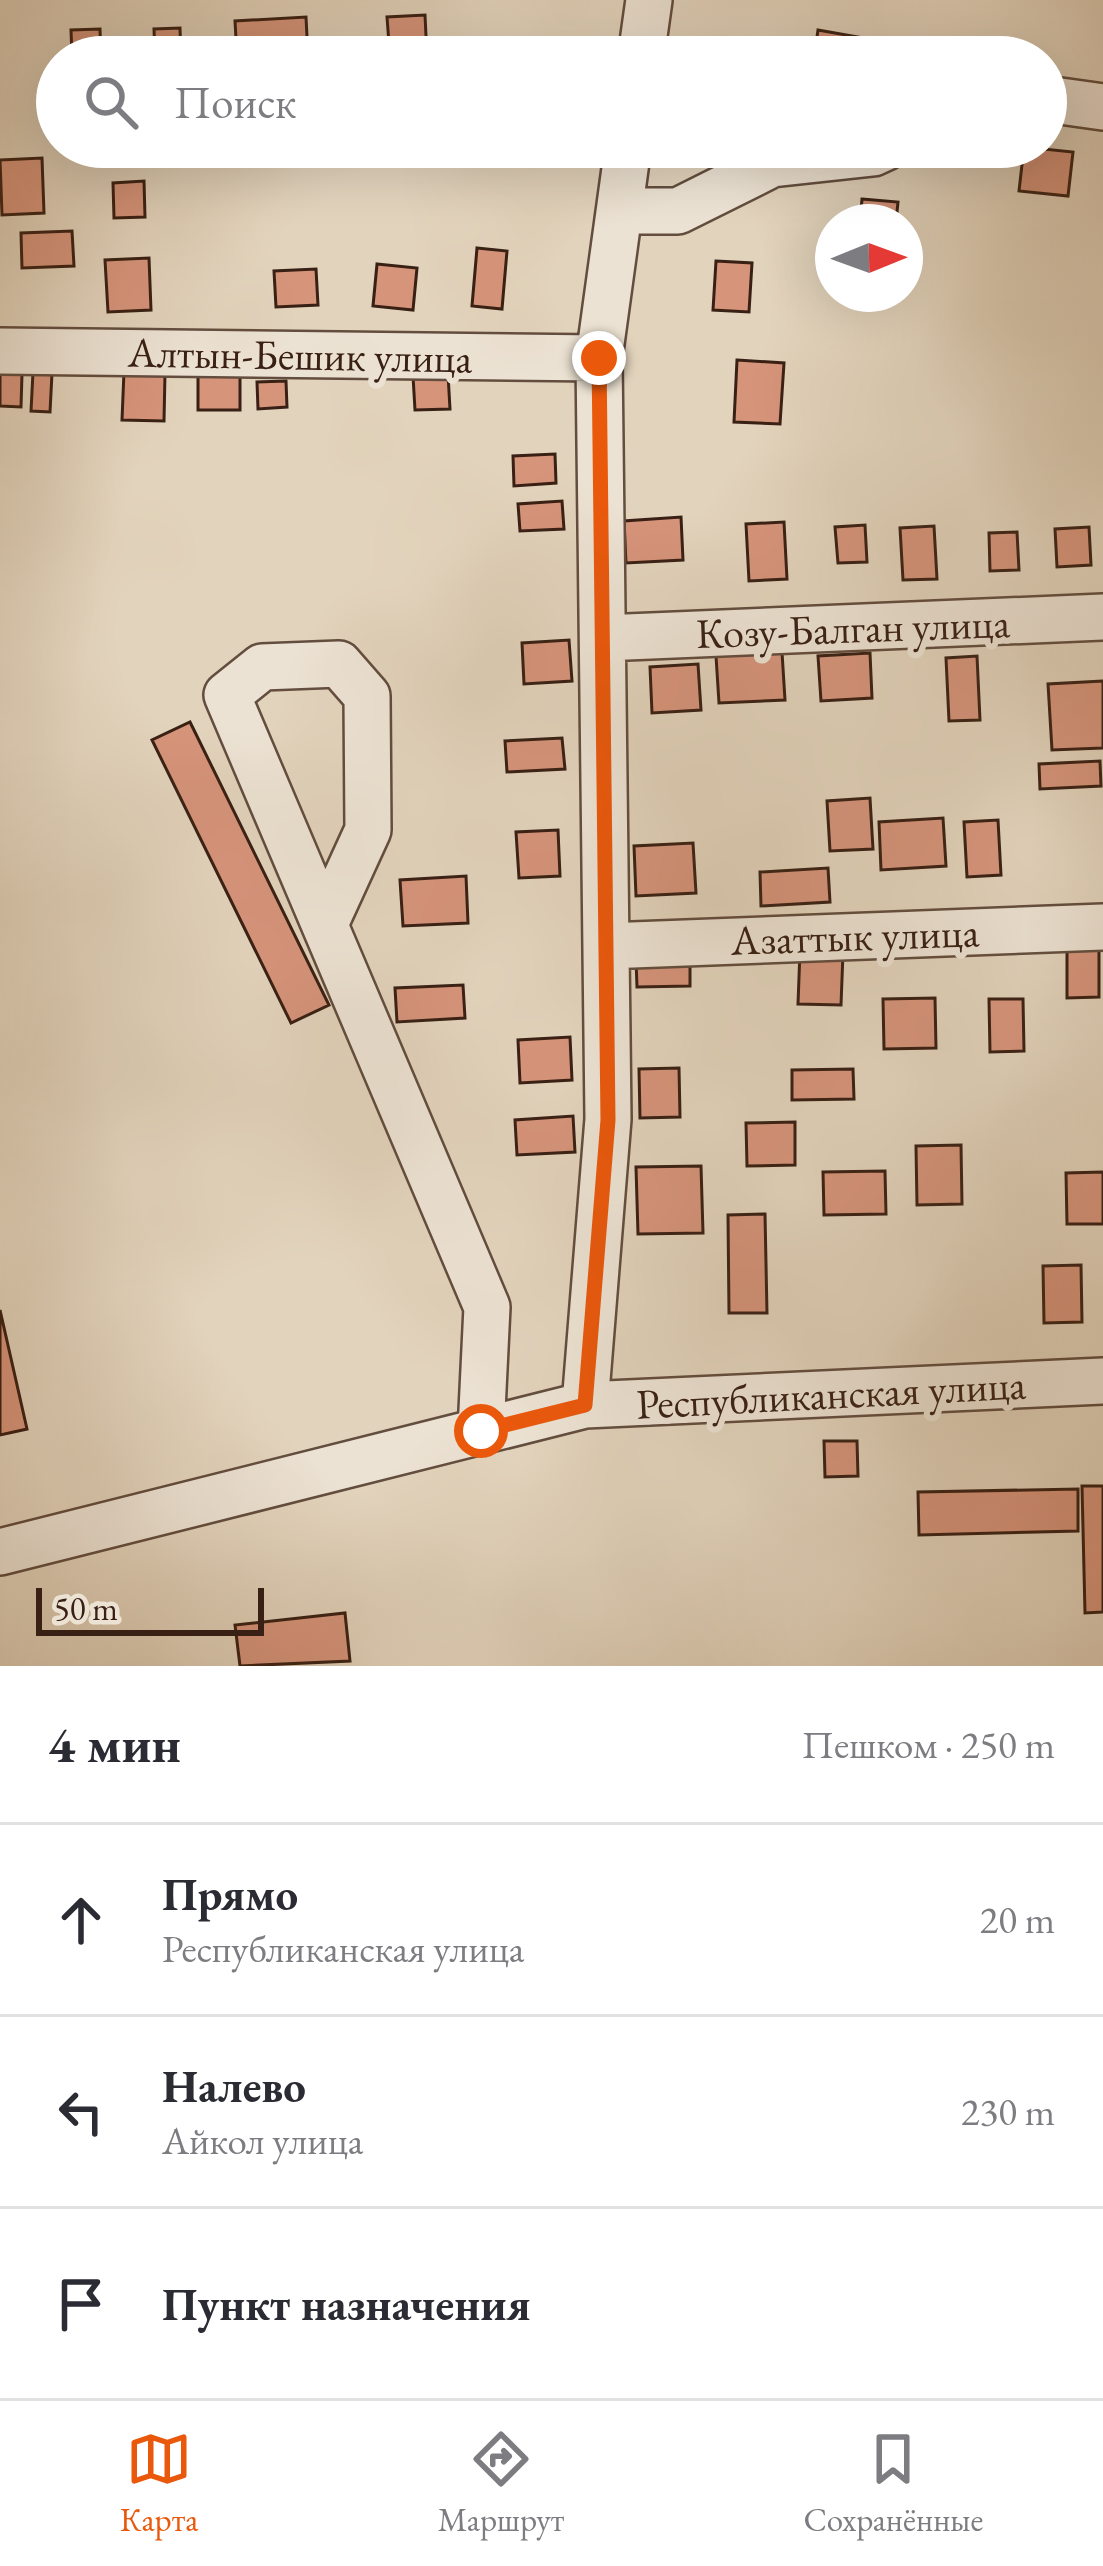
<!DOCTYPE html>
<html lang="ru">
<meta charset="utf-8">
<style>
:root{--surface:#fff;--page:#f2f2f3;--text:#2b2b33;--muted:#7c7c81;--line:#e1e1e2;--accent:#ea580c}
body{margin:0;font-family:"EB Garamond",serif;background:var(--page);color:var(--text)}
.compass{position:absolute;left:815px;top:204px;width:108px;height:108px;border-radius:50%;background:var(--surface);box-shadow:0 12px 48px #0002;rotate:89deg}
.scale{position:absolute;left:36px;bottom:30px;width:228px;box-sizing:border-box;padding-left:12px;border:6px solid #392014;border-top:0;font-size:33px;line-height:42px;white-space:nowrap;color:#392014;-webkit-text-stroke:9px #ece2d3;paint-order:stroke}
.stop{position:absolute;width:36px;height:36px;margin:-27px;border:9px solid #ea580c;border-radius:50%;background:#fff}
.stop.end{background:#ea580c;border-color:#fff;box-shadow:0 3px 12px #0008}
.list{margin:0;padding:0;list-style:none}
h2{display:flex;justify-content:space-between;align-items:center;height:156px;margin:0;padding:0 48px;font-size:51px}
h2 small{font-size:39px;font-weight:400;color:var(--muted)}
.list li{display:grid;grid-template-columns:78px 1fr auto;gap:36px;align-items:center;box-sizing:border-box;height:192px;padding:0 48px;border-top:3px solid var(--line)}
.list b{display:block;font-size:45px;white-space:nowrap}
.list p{margin:0;font-size:39px;white-space:nowrap;color:var(--muted)}
.list em{font-size:39px;font-style:normal;color:var(--muted)}
.icon{flex:none;width:66px;height:66px;fill:none;stroke:currentColor;stroke-width:2;stroke-linecap:round;stroke-linejoin:round}
.map{position:relative;flex:none;width:1103px;height:1666px;overflow:hidden}
.search{position:absolute;background:var(--surface);box-shadow:0 12px 48px #0002;left:36px;right:36px;top:36px;height:132px;display:flex;align-items:center;gap:30px;box-sizing:border-box;padding:0 42px;border-radius:66px;color:var(--muted);font-size:45px}
.sheet{height:732px;background:var(--surface)}
nav{display:flex;justify-content:space-around;align-items:center;box-sizing:border-box;height:168px;border-top:3px solid var(--line);background:var(--surface);font-size:33px;color:var(--muted)}
nav a{display:grid;justify-items:center;gap:6px}
nav .on{color:var(--accent)}
.map>svg:first-child{display:block}
.building{fill:#d6947b;stroke:#392014;stroke-width:3}
.lines{fill:none;stroke-linecap:round;stroke-linejoin:round}
.minor-casing{stroke:#634d3e;stroke-width:50}
.minor{stroke:#ece2d3;stroke-width:45}
.route{stroke:#ea580c;stroke-width:15}
.labels{text-anchor:middle;dominant-baseline:central;stroke-width:12;stroke-linejoin:round;paint-order:stroke}
.street-label{font-size:42px;fill:#392014;stroke:#ece2d3}
</style>
<div class="map">
<svg width="1103" height="1666" viewBox="0 0 1103 1666">
<rect width="100%" height="100%" fill="#e2d3bc"/>
<filter id="stains"><feTurbulence type="fractalNoise" baseFrequency=".00167" numOctaves="4"/><feColorMatrix values="0 0 0 0 .2 0 0 0 0 .09 0 0 0 0 .02 0 0 0 .5 -.17"/></filter>
<radialGradient id="worn" r=".72"><stop offset=".6" stop-color="#630" stop-opacity="0"/><stop offset="1" stop-color="#630" stop-opacity=".3"/></radialGradient>
<!-- building -->
<path class="building" d="M 425,15 L 427,57 L 390,57 L 387,17 Z
M 306,17 L 308,57 L 237,57 L 235,21 Z
M 180,28 L 181,57 L 155,57 L 154,29 Z
M 100,29 L 101,57 L 72,57 L 71,30 Z
M 818,30 L 869,39 L 866,57 L 814,57 Z
M 1024,147 L 1073,152 L 1068,196 L 1019,191 Z
M 42,158 L 44,213 L 2,215 L 0,160 Z
M 144,181 L 145,217 L 114,218 L 113,183 Z
M 862,199 L 898,202 L 896,222 L 860,222 Z
M 72,231 L 74,266 L 22,268 L 21,233 Z
M 477,248 L 507,251 L 502,309 L 472,306 Z
M 149,258 L 151,310 L 108,312 L 105,260 Z
M 716,261 L 752,263 L 749,312 L 713,310 Z
M 377,264 L 417,268 L 413,310 L 373,306 Z
M 316,269 L 318,305 L 276,307 L 274,271 Z
M 737,360 L 784,363 L 780,424 L 734,422 Z
M 124,371 L 165,373 L 164,421 L 122,420 Z
M 198,371 L 240,371 L 240,410 L 198,410 Z
M 33,372 L 52,373 L 50,412 L 31,411 Z
M 0,374 L 22,374 L 21,407 L 0,406 Z
M 448,374 L 450,409 L 415,410 L 413,376 Z
M 286,381 L 287,407 L 258,409 L 257,382 Z
M 555,454 L 556,483 L 514,486 L 513,456 Z
M 562,501 L 564,529 L 520,531 L 518,504 Z
M 681,517 L 683,560 L 626,563 L 624,521 Z
M 784,522 L 787,579 L 749,581 L 746,524 Z
M 865,525 L 867,562 L 838,563 L 835,527 Z
M 934,526 L 937,579 L 903,580 L 900,528 Z
M 1089,527 L 1091,565 L 1057,567 L 1055,529 Z
M 1017,532 L 1019,570 L 990,571 L 989,533 Z
M 569,640 L 572,681 L 524,684 L 522,643 Z
M 782,652 L 785,700 L 719,703 L 716,656 Z
M 870,653 L 872,698 L 821,701 L 818,656 Z
M 977,656 L 980,720 L 949,721 L 946,658 Z
M 698,664 L 701,710 L 652,713 L 650,667 Z
M 1103,681 L 1103,748 L 1052,750 L 1048,684 Z
M 190,722 L 329,1005 L 291,1023 L 152,740 Z
M 562,738 L 565,769 L 507,772 L 505,741 Z
M 1100,761 L 1101,786 L 1040,789 L 1039,764 Z
M 870,798 L 873,849 L 830,851 L 827,801 Z
M 943,818 L 946,866 L 881,870 L 879,822 Z
M 998,820 L 1001,875 L 967,877 L 964,822 Z
M 558,830 L 560,876 L 519,878 L 516,832 Z
M 693,843 L 696,893 L 636,896 L 634,846 Z
M 828,868 L 830,902 L 761,906 L 760,872 Z
M 466,876 L 468,923 L 403,926 L 400,880 Z
M 1099,950 L 1099,997 L 1067,998 L 1067,951 Z
M 800,951 L 843,953 L 841,1005 L 798,1004 Z
M 690,959 L 690,986 L 637,987 L 636,960 Z
M 463,985 L 465,1018 L 397,1022 L 395,988 Z
M 935,998 L 936,1048 L 884,1049 L 883,999 Z
M 989,999 L 1023,999 L 1024,1051 L 990,1052 Z
M 570,1037 L 572,1080 L 520,1083 L 518,1040 Z
M 679,1068 L 680,1117 L 640,1118 L 639,1069 Z
M 853,1069 L 854,1099 L 792,1100 L 792,1070 Z
M 573,1116 L 575,1152 L 517,1155 L 515,1120 Z
M 795,1122 L 795,1165 L 747,1166 L 746,1123 Z
M 961,1145 L 962,1204 L 917,1205 L 916,1146 Z
M 701,1166 L 703,1233 L 638,1234 L 636,1167 Z
M 885,1171 L 886,1214 L 824,1215 L 823,1172 Z
M 1103,1172 L 1103,1224 L 1067,1224 L 1066,1173 Z
M 765,1214 L 767,1313 L 729,1313 L 728,1215 Z
M 1081,1265 L 1082,1322 L 1044,1323 L 1043,1266 Z
M 0,1310 L 27,1429 L 0,1435 Z
M 824,1441 L 857,1441 L 858,1476 L 825,1477 Z
M 1082,1486 L 1103,1486 L 1103,1612 L 1085,1613 Z
M 1078,1489 L 1078,1531 L 919,1535 L 918,1492 Z
M 345,1613 L 350,1661 L 240,1666 L 235,1625 Z"/>
<g class="lines">
<defs>
<path id="minor" d="M 641,57 L 649,0
M 1046,99 L 1103,107
M 620,211 L 678,211 L 772,164 L 873,153 L 886,147
M 0,351 L 599,358
M 603,638 L 1103,617
M 325,924 L 368,830 L 367,696 L 339,664 L 262,667 L 227,695 L 487,1307 L 481,1431
M 606,946 L 1103,927
M 585,1405 L 608,1119 L 599,358 L 628,147
M 0,1552 L 585,1405 L 1103,1381"/>
</defs>
<!-- minor casing -->
<use href="#minor" class="minor-casing"/>
<!-- minor -->
<use href="#minor" class="minor"/>
</g>
<g class="lines">
<!-- route -->
<path class="route" d="M 481,1431 L 585,1405 L 608,1120 L 599,358"/>
</g>
<g class="labels">
<!-- street labels -->
<g class="street-label">
<text transform="translate(300 355) rotate(1)">Алтын-Бешик улица</text>
<text transform="translate(853 628) rotate(-2)">Козу-Балган улица</text>
<text transform="translate(855 936) rotate(-2)">Азаттык улица</text>
<text transform="translate(831 1394) rotate(-3)">Республиканская улица</text>
</g>
</g>
<rect width="100%" height="100%" filter="url(#stains)"/>
<rect width="100%" height="100%" fill="url(#worn)"/>
</svg>
<svg class="compass" viewBox="-18 -18 36 36"><path d="M0-13l5 13h-10z" fill="#e53935"/><path d="M0 13l5-13h-10z" fill="#7c7c81"/></svg>
<div class="scale">50 m</div>
<div class="stop" style="left:481px;top:1431px"></div>
<div class="stop end" style="left:599px;top:358px"></div>
<div class="search"><svg class="icon" aria-label="search" viewBox="0 0 24 24"><circle cx="10" cy="10" r="6"/><path d="M15 15l6 6"/></svg>Поиск</div>
</div>
<section class="sheet">
<h2>4 мин<small>Пешком · 250 m</small></h2>
<ul class="list">
<li><svg class="icon" aria-label="ahead" viewBox="0 0 24 24"><path d="M12 20V5M6 11l6-6 6 6"/></svg><div><b>Прямо</b><p>Республиканская улица</p></div><em>20 m</em></li>
<li><svg class="icon" aria-label="left" viewBox="0 0 24 24"><path d="M17 20v-9H6M10 6l-5 5 5 5"/></svg><div><b>Налево</b><p>Айкол улица</p></div><em>230 m</em></li>
<li><svg class="icon" aria-label="arrive" viewBox="0 0 24 24"><path d="M6 21V4h12l-3 4 3 4H6"/></svg><div><b>Пункт назначения</b></div></li>
</ul>
</section>
<nav>
<a class="on"><svg class="icon" aria-label="map" viewBox="0 0 24 24"><path d="M3 6l6-2 6 2 6-2v14l-6 2-6-2-6 2zM9 4v14M15 6v14"/></svg>Карта</a>
<a><svg class="icon" aria-label="directions" viewBox="0 0 24 24"><path d="M12 3l9 9-9 9-9-9zM9 14v-3h6M13 9l2 2-2 2"/></svg>Маршрут</a>
<a><svg class="icon" aria-label="saved" viewBox="0 0 24 24"><path d="M7 4h10v16l-5-4-5 4z"/></svg>Сохранённые</a>
</nav>
